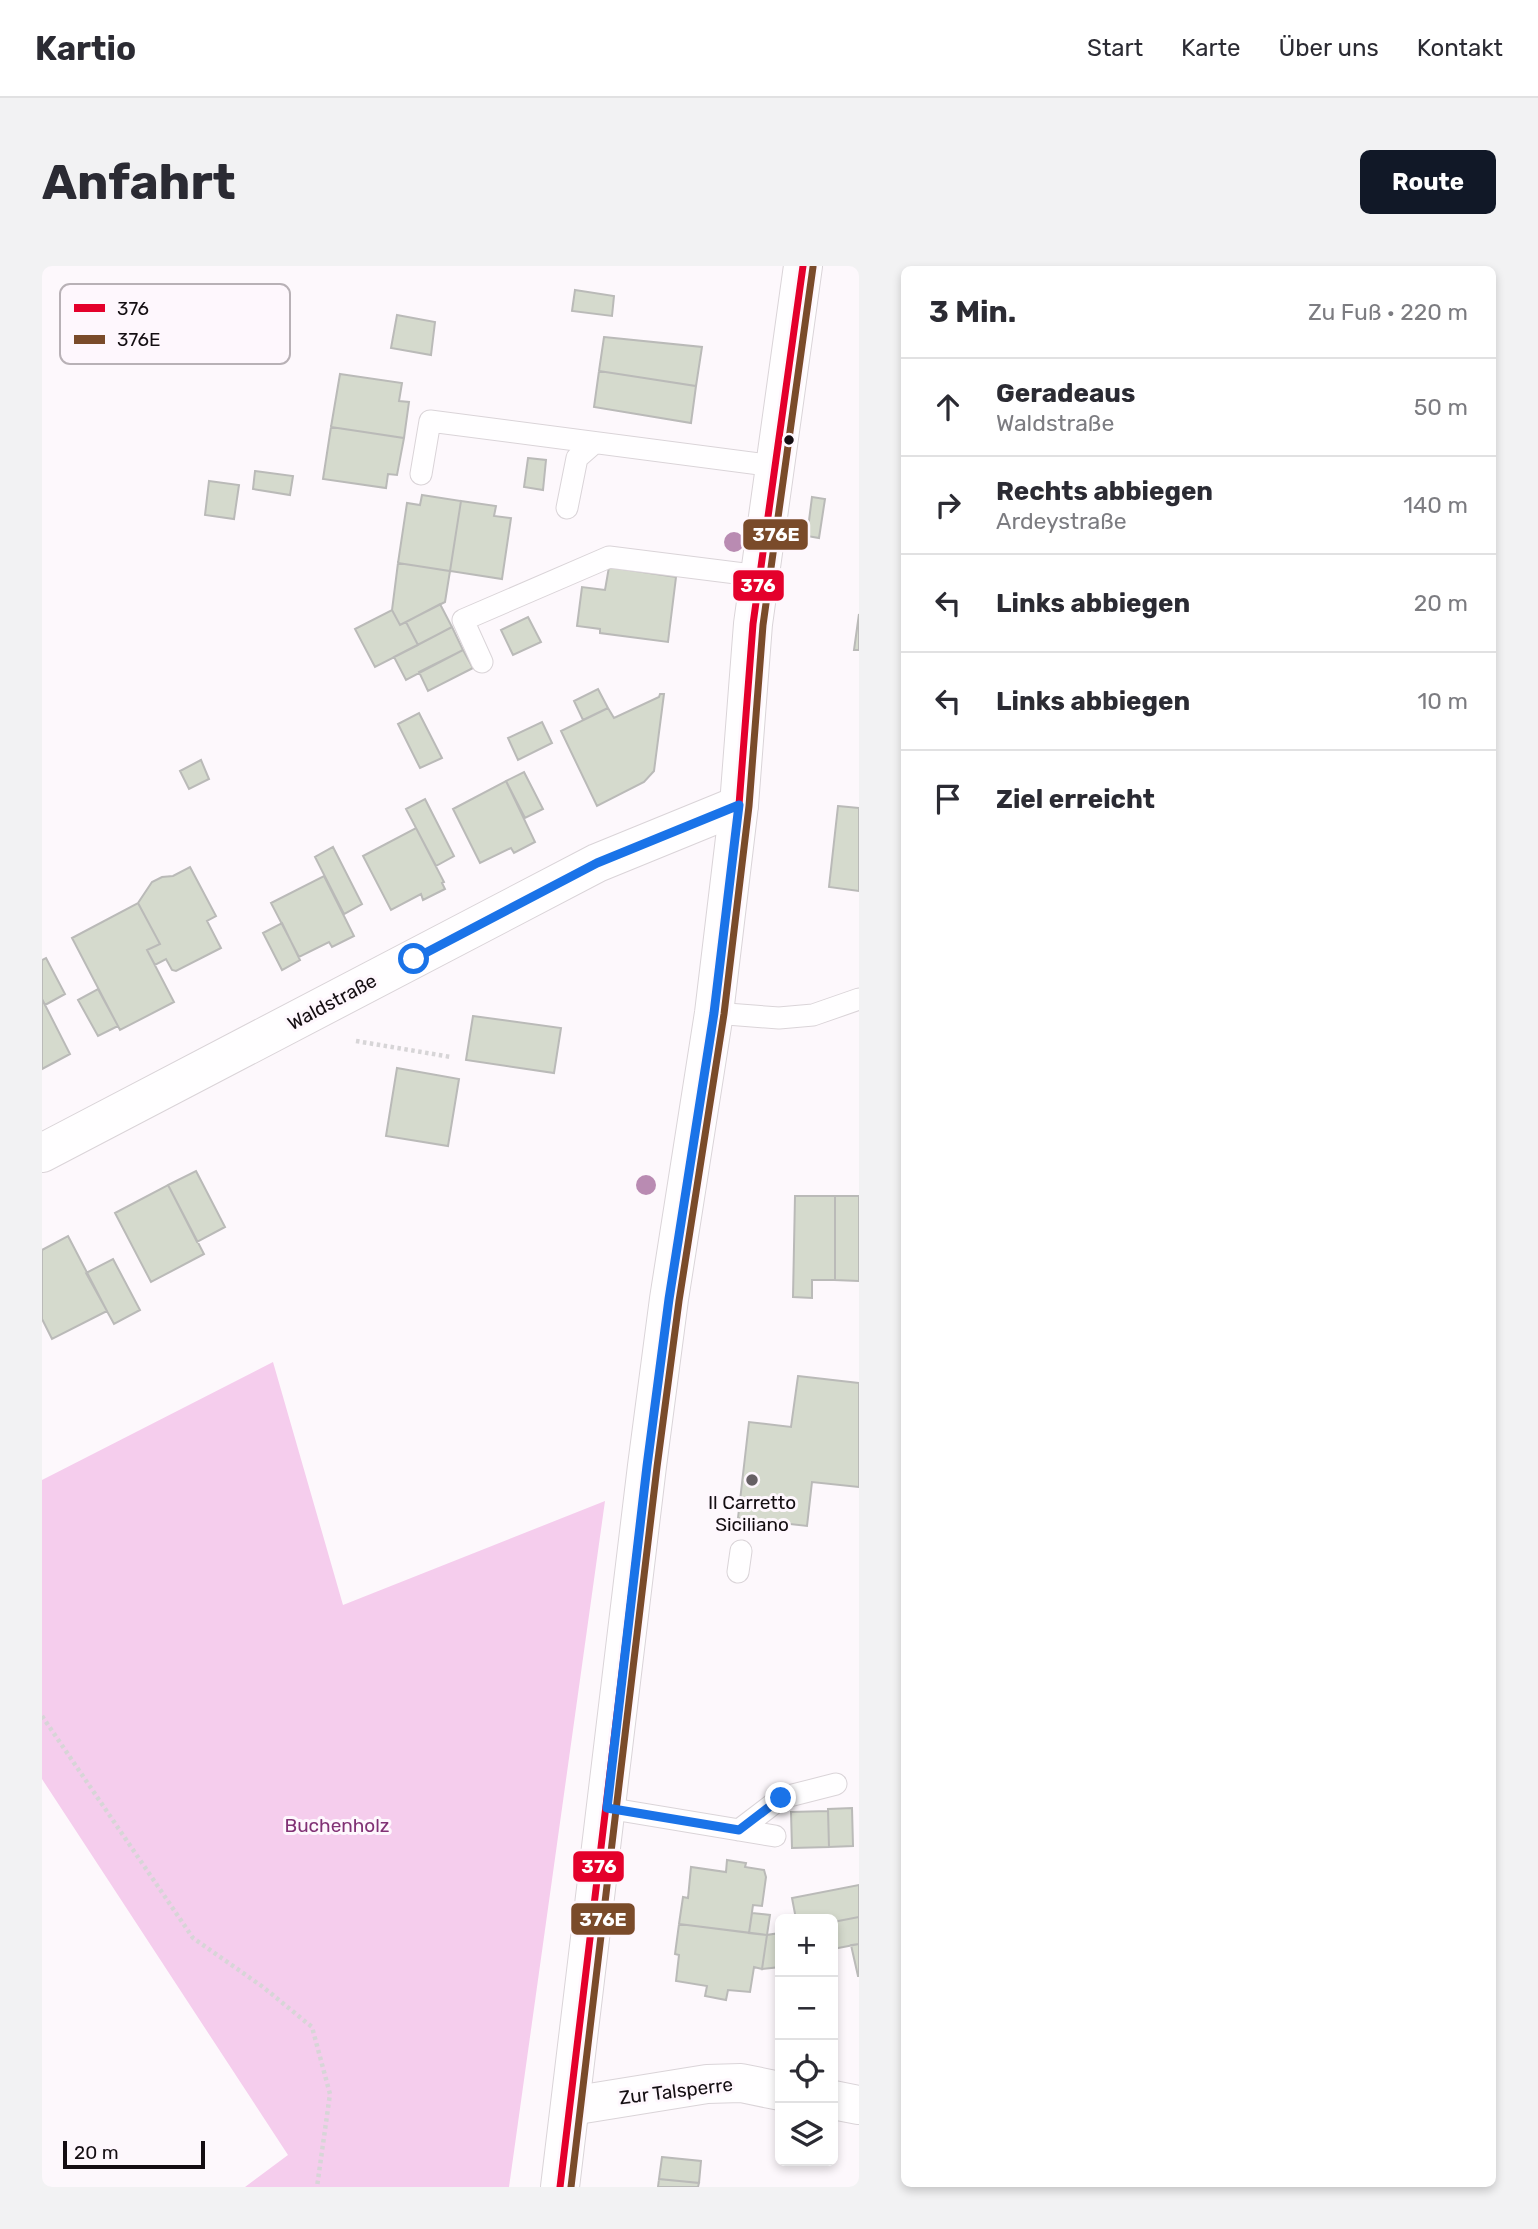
<!DOCTYPE html>
<html lang="de">
<meta charset="utf-8">
<style>
:root{--surface:#fff;--page:#f2f2f3;--text:#2b2b33;--muted:#7c7c81;--line:#e1e1e2;--accent:#111827}
body{margin:0;font-family:Rubik,sans-serif;background:var(--page);color:var(--text)}
.controls{position:absolute;right:21px;bottom:21px;display:grid;overflow:hidden;border-radius:10px;box-shadow:0 4px 10px #0003}
.controls button{width:63px;height:63px;display:grid;place-items:center;padding:0;border:0;border-bottom:2px solid var(--line);background:var(--surface);color:var(--text);font:35px sans-serif}
.scale{position:absolute;left:21px;bottom:18px;width:142px;box-sizing:border-box;padding-left:7px;border:4px solid #140e12;border-top:0;font-size:19px;line-height:24px;white-space:nowrap;color:#140e12;-webkit-text-stroke:5px #fef7fd;paint-order:stroke}
.stop{position:absolute;width:21px;height:21px;margin:-16px;border:5px solid #1a73e8;border-radius:50%;background:#fff}
.stop.end{background:#1a73e8;border-color:#fff;box-shadow:0 2px 7px #0008}
.list{margin:0;padding:0;list-style:none}
h2{display:flex;justify-content:space-between;align-items:center;height:91px;margin:0;padding:0 28px;font-size:30px}
h2 small{font-size:23px;font-weight:400;color:var(--muted)}
.list li{display:grid;grid-template-columns:46px 1fr auto;gap:21px;align-items:center;box-sizing:border-box;height:98px;padding:0 28px;border-top:2px solid var(--line)}
.list b{display:block;font-size:26px;white-space:nowrap}
.list p{margin:0;font-size:23px;white-space:nowrap;color:var(--muted)}
.list em{font-size:23px;font-style:normal;color:var(--muted)}
.icon{flex:none;width:38px;height:38px;fill:none;stroke:currentColor;stroke-width:2;stroke-linecap:round;stroke-linejoin:round}
.map{position:relative;flex:none;width:817px;height:1921px;overflow:hidden;border-radius:10px}
header{display:flex;align-items:center;gap:42px;box-sizing:border-box;height:98px;padding:0 35px;background:var(--surface);border-bottom:2px solid var(--line)}
header strong{font-size:33px}
nav{display:flex;gap:38px;margin-inline-start:auto;font-size:24px}
.intro{display:flex;align-items:center;justify-content:space-between;box-sizing:border-box;height:168px;padding:0 42px}
h1{margin:0;font-size:49px}
.button{padding:18px 32px;border-radius:10px;background:var(--accent);color:#fff;font-size:24px;font-weight:700}
main{display:flex;gap:42px;padding:0 42px}
aside{flex:1;background:var(--surface);border-radius:10px;box-shadow:0 4px 10px #0003}
.map>svg:first-child{display:block}
.forest{fill:#f5cded}
.building{fill:#d5dacd;stroke:#babab8;stroke-width:2}
.lines{fill:none;stroke-linecap:round;stroke-linejoin:round}
.service-casing{stroke:#dad4d8;stroke-width:23}
.minor-casing{stroke:#dad4d8;stroke-width:40}
.secondary-casing{stroke:#dad4d8;stroke-width:40}
.path{stroke:#d7d5d7;stroke-width:4.5;stroke-dasharray:3.5 3.5;stroke-linecap:butt}
.service{stroke:#fffeff;stroke-width:21}
.minor{stroke:#fffeff;stroke-width:38}
.secondary{stroke:#fffeff;stroke-width:38}
.bus-1-casing{stroke:#fef7fd;stroke-width:12}
.bus-2-casing{stroke:#fef7fd;stroke-width:12}
.bus-1{stroke:#e4002b;stroke-width:7}
.bus-2{stroke:#7a4b2a;stroke-width:7}
.tree{fill:#b98bb2}
.route{stroke:#1a73e8;stroke-width:9}
.bus-dot{fill:#140e12;stroke:#fef7fd;stroke-width:2.5}
.poi-dot{fill:#666064;stroke:#fef7fd;stroke-width:2.5}
.labels{text-anchor:middle;dominant-baseline:central;stroke-width:6;stroke-linejoin:round;paint-order:stroke}
.street-label{font-size:19px;fill:#140e12;stroke:#fef7fd}
.poi-label{font-size:19px;fill:#140e12;stroke:#fef7fd}
.park-label{font-size:19px;fill:#813275;stroke:#fef7fd}
.key{fill:#fef7fd;stroke:#b8b1b6;stroke-width:2}
.key-label{font-size:19px;fill:#140e12}
.line-badge{stroke:#fef7fd;stroke-width:2.5}
.badge-label{font-size:19px;text-anchor:middle;font-weight:bold;fill:#fff}
</style>
<header>
<strong>Kartio</strong>
<nav><a>Start</a><a>Karte</a><a>Über uns</a><a>Kontakt</a></nav>
</header>
<div class="intro"><h1>Anfahrt</h1><a class="button">Route</a></div>
<main>
<div class="map">
<svg width="817" height="1921" viewBox="0 0 817 1921">
<rect width="100%" height="100%" fill="#fdf8fc"/>
<!-- forest -->
<path class="forest" d="M 231,1096 L 301,1339 L 563,1235 L 467,1921 L 203,1921 L 246,1889 L 0,1513 L 0,1214 Z"/>
<!-- building -->
<path class="building" d="M 533,24 L 572,30 L 570,50 L 530,45 Z
M 355,49 L 393,56 L 389,89 L 349,82 Z
M 562,71 L 660,81 L 654,120 L 557,105 Z
M 557,105 L 654,120 L 649,157 L 552,141 Z
M 298,108 L 360,117 L 357,135 L 367,136 L 362,172 L 289,161 Z
M 289,161 L 362,172 L 355,209 L 346,208 L 344,222 L 281,213 Z
M 486,192 L 504,194 L 501,224 L 482,221 Z
M 213,205 L 251,210 L 248,229 L 211,223 Z
M 167,215 L 197,219 L 192,253 L 163,249 Z
M 380,229 L 419,235 L 408,305 L 356,297 L 365,237 L 378,239 Z
M 770,231 L 783,233 L 777,272 L 765,270 Z
M 419,235 L 454,240 L 452,250 L 469,252 L 460,313 L 408,305 Z
M 356,297 L 408,305 L 403,336 L 358,359 L 350,344 Z
M 567,301 L 634,311 L 626,376 L 558,367 L 558,363 L 535,360 L 540,321 L 563,324 Z
M 398,338 L 410,361 L 376,379 L 364,356 Z
M 350,344 L 358,359 L 364,356 L 376,379 L 333,401 L 313,363 Z
M 817,348 L 817,384 L 812,384 Z
M 486,351 L 499,376 L 471,389 L 459,364 Z
M 410,361 L 421,384 L 364,414 L 352,391 Z
M 421,384 L 431,402 L 386,425 L 377,406 Z
M 556,423 L 566,442 L 541,454 L 532,435 Z
M 618,428 L 622,428 L 612,505 L 602,516 L 555,540 L 519,465 L 566,442 L 572,452 L 617,431 Z
M 377,447 L 400,492 L 378,502 L 356,458 Z
M 500,456 L 510,477 L 476,494 L 466,472 Z
M 159,494 L 167,513 L 147,523 L 138,505 Z
M 482,506 L 501,543 L 483,552 L 464,515 Z
M 464,515 L 493,576 L 472,587 L 469,582 L 438,597 L 411,543 Z
M 383,533 L 412,590 L 394,600 L 364,543 Z
M 796,540 L 817,542 L 817,625 L 787,621 Z
M 374,562 L 402,616 L 400,617 L 403,623 L 381,634 L 379,628 L 349,644 L 321,590 Z
M 291,581 L 320,638 L 302,648 L 273,591 Z
M 148,601 L 174,650 L 165,655 L 179,682 L 134,705 L 130,704 L 124,693 L 113,699 L 105,684 L 118,678 L 96,637 L 110,616 L 120,611 L 131,610 Z
M 282,610 L 312,670 L 290,681 L 287,676 L 257,691 L 229,637 Z
M 96,637 L 118,678 L 105,684 L 132,736 L 78,764 L 30,672 Z
M 240,657 L 258,694 L 240,704 L 221,667 Z
M 4,692 L 23,728 L 3,739 L 0,733 L 0,694 Z
M 56,723 L 76,760 L 56,770 L 36,734 Z
M 0,733 L 28,788 L 0,803 Z
M 431,750 L 519,762 L 512,807 L 424,794 Z
M 355,802 L 417,813 L 406,880 L 344,870 Z
M 154,905 L 183,961 L 155,976 L 126,919 Z
M 126,919 L 162,988 L 109,1016 L 73,947 Z
M 753,930 L 793,930 L 793,1014 L 770,1014 L 770,1032 L 751,1031 Z
M 793,930 L 817,930 L 817,1015 L 793,1014 Z
M 26,970 L 65,1045 L 10,1073 L 0,1053 L 0,984 Z
M 71,993 L 98,1044 L 72,1058 L 44,1007 Z
M 756,1110 L 817,1117 L 817,1221 L 770,1216 L 765,1260 L 696,1252 L 707,1156 L 749,1161 Z
M 810,1542 L 811,1580 L 787,1581 L 786,1543 Z
M 786,1545 L 787,1581 L 750,1582 L 749,1546 Z
M 685,1594 L 704,1597 L 703,1601 L 722,1604 L 724,1611 L 720,1640 L 711,1639 L 707,1667 L 637,1658 L 641,1631 L 646,1632 L 649,1601 L 684,1606 Z
M 817,1619 L 817,1651 L 791,1656 L 791,1653 L 754,1653 L 750,1632 Z
M 710,1647 L 728,1649 L 725,1669 L 707,1667 Z
M 817,1651 L 817,1678 L 791,1683 L 791,1656 Z
M 637,1658 L 725,1669 L 720,1703 L 712,1701 L 708,1726 L 686,1724 L 684,1734 L 663,1730 L 665,1720 L 634,1715 L 637,1689 L 633,1688 Z
M 738,1667 L 738,1701 L 720,1703 L 725,1669 Z
M 817,1678 L 817,1710 L 816,1710 L 809,1679 Z
M 620,1891 L 659,1895 L 657,1917 L 617,1913 Z
M 617,1913 L 657,1917 L 656,1921 L 616,1921 Z"/>
<g class="lines">
<defs>
<path id="service" d="M 379,208 L 388,155 L 733,200
M 525,242 L 535,192 L 551,178
M 440,396 L 421,354 L 567,291 L 718,310
M 672,747 L 737,752 L 771,749 L 817,733
M 696,1306 L 699,1285
M 565,1542 L 733,1570
M 697,1564 L 739,1532 L 794,1518"/>
<path id="minor" d="M 0,887 L 555,597 L 697,539
M 791,1834 L 817,1839
M 529,1840 L 665,1818 L 699,1817 L 738,1825"/>
<path id="secondary" d="M 518,1921 L 605,1200 L 627,1033 L 672,747 L 697,539 L 711,358 L 761,0"/>
</defs>
<!-- service casing -->
<use href="#service" class="service-casing"/>
<!-- minor casing -->
<use href="#minor" class="minor-casing"/>
<!-- secondary casing -->
<use href="#secondary" class="secondary-casing"/>
<!-- path -->
<path class="path" d="M 314,775 L 409,791
M 0,1450 L 151,1672 L 221,1721 L 270,1761 L 288,1828 L 275,1921"/>
<!-- service -->
<use href="#service" class="service"/>
<!-- minor -->
<use href="#minor" class="minor"/>
<!-- secondary -->
<use href="#secondary" class="secondary"/>
<defs>
<path id="bus-1" d="M 518,1921 L 605,1200 L 627,1033 L 672,747 L 697,539 L 711,358 L 761,0"/>
<path id="bus-2" d="M 529,1921 L 615,1201 L 637,1035 L 682,748 L 707,540 L 721,359 L 771,1"/>
</defs>
<!-- bus-1 casing -->
<use href="#bus-1" class="bus-1-casing"/>
<!-- bus-2 casing -->
<use href="#bus-2" class="bus-2-casing"/>
<!-- bus-1 -->
<use href="#bus-1" class="bus-1"/>
<!-- bus-2 -->
<use href="#bus-2" class="bus-2"/>
</g>
<!-- trees -->
<g class="tree">
<circle cx="692" cy="276" r="10"/>
<circle cx="604" cy="919" r="10"/>
</g>
<g class="lines">
<!-- route -->
<path class="route" d="M 372,693 L 555,597 L 697,539 L 672,747 L 627,1033 L 605,1200 L 565,1542 L 697,1564 L 739,1532"/>
</g>
<!-- markers -->
<circle class="bus-dot" cx="747" cy="174" r="6"/>
<circle class="poi-dot" cx="710" cy="1214" r="7"/>
<g class="labels">
<!-- street labels -->
<g class="street-label">
<text transform="translate(290 736) rotate(-28)">Waldstraße</text>
<text transform="translate(634 1825) rotate(-7)">Zur Talsperre</text>
</g>
<!-- poi labels -->
<g class="poi-label">
<text x="710" y="1236">Il Carretto<tspan x="710" dy="22">Siciliano</tspan></text>
</g>
<!-- park labels -->
<g class="park-label">
<text x="295" y="1559">Buchenholz</text>
</g>
</g>
<!-- legend -->
<rect x="18" y="18" width="230" height="80" rx="10" class="key"/>
<rect x="32" y="38" width="31" height="8" fill="#e4002b"/>
<rect x="32" y="69" width="31" height="9" fill="#7a4b2a"/>
<g class="key-label">
<text x="75" y="49">376</text>
<text x="75" y="80">376E</text>
</g>
<g class="line-badge">
<rect x="700" y="252" width="67" height="33" rx="7" fill="#7a4b2a"/>
<rect x="690" y="303" width="53" height="33" rx="7" fill="#e4002b"/>
<rect x="530" y="1584" width="53" height="33" rx="7" fill="#e4002b"/>
<rect x="528" y="1636" width="66" height="34" rx="7" fill="#7a4b2a"/>
</g>
<g class="badge-label">
<text x="734" y="275">376E</text>
<text x="716" y="326">376</text>
<text x="557" y="1607">376</text>
<text x="561" y="1660">376E</text>
</g>
</svg>
<div class="controls">
<button>+</button>
<button>−</button>
<button><svg class="icon" aria-label="locate" viewBox="0 0 24 24"><circle cx="12" cy="12" r="6"/><path d="M12 2v4M12 18v4M2 12h4M18 12h4"/></svg></button>
<button><svg class="icon" aria-label="layers" viewBox="0 0 24 24"><path d="M12 4l9 5-9 5-9-5zM3 14l9 5 9-5"/></svg></button>
</div>
<div class="scale">20 m</div>
<div class="stop" style="left:372px;top:693px"></div>
<div class="stop end" style="left:739px;top:1532px"></div>
</div>
<aside>
<h2>3 Min.<small>Zu Fuß · 220 m</small></h2>
<ul class="list">
<li><svg class="icon" aria-label="ahead" viewBox="0 0 24 24"><path d="M12 20V5M6 11l6-6 6 6"/></svg><div><b>Geradeaus</b><p>Waldstraße</p></div><em>50 m</em></li>
<li><svg class="icon" aria-label="right" viewBox="0 0 24 24"><path d="M7 20v-9h11M14 6l5 5-5 5"/></svg><div><b>Rechts abbiegen</b><p>Ardeystraße</p></div><em>140 m</em></li>
<li><svg class="icon" aria-label="left" viewBox="0 0 24 24"><path d="M17 20v-9H6M10 6l-5 5 5 5"/></svg><div><b>Links abbiegen</b></div><em>20 m</em></li>
<li><svg class="icon" aria-label="left" viewBox="0 0 24 24"><path d="M17 20v-9H6M10 6l-5 5 5 5"/></svg><div><b>Links abbiegen</b></div><em>10 m</em></li>
<li><svg class="icon" aria-label="arrive" viewBox="0 0 24 24"><path d="M6 21V4h12l-3 4 3 4H6"/></svg><div><b>Ziel erreicht</b></div></li>
</ul>
</aside>
</main>
